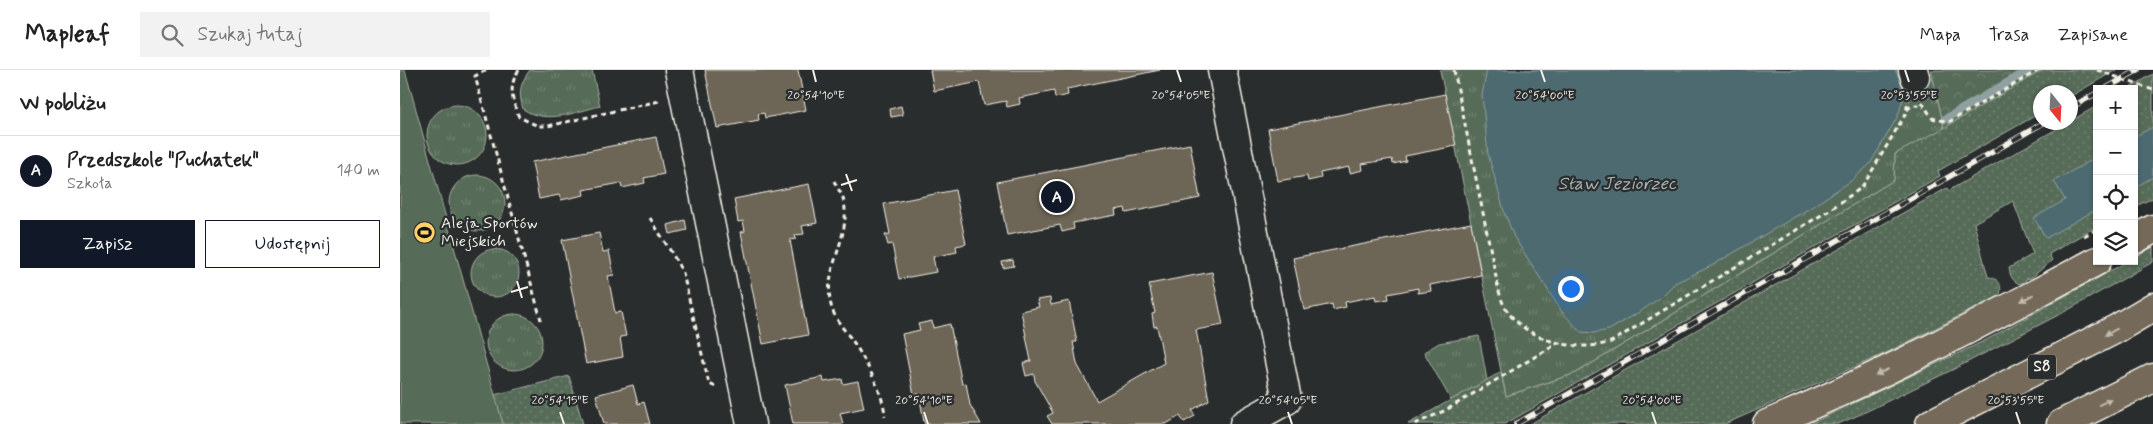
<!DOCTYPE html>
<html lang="pl">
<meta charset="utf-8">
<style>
:root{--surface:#fff;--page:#f2f2f2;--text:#222;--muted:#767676;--line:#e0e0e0;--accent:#111827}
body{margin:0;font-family:Mynerve,sans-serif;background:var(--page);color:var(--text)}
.controls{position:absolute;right:15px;top:15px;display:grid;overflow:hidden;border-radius:0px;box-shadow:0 1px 4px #0004}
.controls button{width:45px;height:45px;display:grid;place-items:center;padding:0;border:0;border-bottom:1px solid var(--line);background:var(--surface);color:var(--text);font:25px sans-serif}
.compass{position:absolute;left:1633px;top:15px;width:45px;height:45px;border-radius:50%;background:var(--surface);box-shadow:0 1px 4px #0004;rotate:162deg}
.you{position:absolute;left:1170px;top:218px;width:18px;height:18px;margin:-12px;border:4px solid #fff;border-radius:50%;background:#1a73e8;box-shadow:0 0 0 8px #1a73e833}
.badge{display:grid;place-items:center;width:32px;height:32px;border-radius:50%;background:var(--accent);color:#fff;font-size:16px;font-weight:700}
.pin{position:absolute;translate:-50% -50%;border:2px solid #fff;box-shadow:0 1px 5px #0006}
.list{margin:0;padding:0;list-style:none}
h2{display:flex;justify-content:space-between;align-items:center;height:65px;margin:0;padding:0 20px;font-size:21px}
h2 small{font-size:16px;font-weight:400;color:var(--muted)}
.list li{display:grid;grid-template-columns:32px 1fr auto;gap:15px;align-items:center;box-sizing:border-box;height:70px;padding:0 20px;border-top:1px solid var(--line)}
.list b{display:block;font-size:19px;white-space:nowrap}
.list p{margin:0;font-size:16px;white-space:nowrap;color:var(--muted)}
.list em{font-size:16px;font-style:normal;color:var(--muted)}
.actions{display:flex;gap:10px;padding:15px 20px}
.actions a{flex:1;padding:11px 0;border:1px solid var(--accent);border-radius:0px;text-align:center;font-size:18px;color:var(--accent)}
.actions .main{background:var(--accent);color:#fff}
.icon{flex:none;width:28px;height:28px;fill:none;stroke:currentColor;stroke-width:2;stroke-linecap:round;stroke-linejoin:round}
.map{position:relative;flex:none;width:1753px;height:354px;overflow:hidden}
header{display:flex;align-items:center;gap:30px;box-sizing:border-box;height:70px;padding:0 25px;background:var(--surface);border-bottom:1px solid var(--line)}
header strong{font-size:24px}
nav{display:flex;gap:28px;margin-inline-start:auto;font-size:18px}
.search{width:350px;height:45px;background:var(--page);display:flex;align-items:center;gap:12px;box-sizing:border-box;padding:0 18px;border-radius:0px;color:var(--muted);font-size:19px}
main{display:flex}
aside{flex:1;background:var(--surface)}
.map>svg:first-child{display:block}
.grass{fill:url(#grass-dots);stroke:#a5aea0}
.forest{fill:url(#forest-crowns);stroke:#a5aea0}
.park{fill:url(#park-tufts);stroke:#a5aea0}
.pitch{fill:#566c58;stroke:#a5aea0}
.water{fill:#4d6a70;stroke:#90a0a0}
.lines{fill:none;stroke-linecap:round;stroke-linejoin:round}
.stream{stroke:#90a0a0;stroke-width:8}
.building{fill:#6d6555;stroke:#f4f1e8}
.minor-casing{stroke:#f4f1e8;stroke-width:31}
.highway-casing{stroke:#f4f1e8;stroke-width:31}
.path{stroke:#f4f1e8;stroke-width:3;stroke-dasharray:5 4;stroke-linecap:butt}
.minor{stroke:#2a2d2e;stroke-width:28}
.highway{stroke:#746a5a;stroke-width:28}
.rail-casing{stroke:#f4f1e8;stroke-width:5.5}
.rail{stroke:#2a2d2e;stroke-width:4;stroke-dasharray:11;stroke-linecap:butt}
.oneway{fill:#c1bbaf}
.ticks{fill:none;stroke:#f4f1e8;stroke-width:2}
.labels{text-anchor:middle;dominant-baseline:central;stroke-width:4.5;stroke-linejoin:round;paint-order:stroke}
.shield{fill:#2a2d2e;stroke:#b7b6b0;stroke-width:1}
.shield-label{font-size:15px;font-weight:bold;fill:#f4f1e8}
.poi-label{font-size:16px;fill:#f4f1e8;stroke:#2a2d2e;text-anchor:start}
.water-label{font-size:18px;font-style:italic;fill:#a9b4b2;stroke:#2a2d2e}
.ticks-label{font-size:12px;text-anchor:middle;fill:#f4f1e8;stroke:#2a2d2e;stroke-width:4.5;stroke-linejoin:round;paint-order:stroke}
</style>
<header>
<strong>Mapleaf</strong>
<div class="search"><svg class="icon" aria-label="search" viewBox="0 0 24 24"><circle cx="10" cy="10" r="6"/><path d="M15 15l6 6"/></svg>Szukaj tutaj</div>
<nav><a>Mapa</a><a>Trasa</a><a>Zapisane</a></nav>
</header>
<main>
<aside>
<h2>W pobliżu<small></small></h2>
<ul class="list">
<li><span class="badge">A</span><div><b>Przedszkole &quot;Puchatek&quot;</b><p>Szkoła</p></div><em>140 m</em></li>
</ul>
<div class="actions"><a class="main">Zapisz</a><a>Udostępnij</a></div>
</aside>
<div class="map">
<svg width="1753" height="354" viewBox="0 0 1753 354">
<defs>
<pattern id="grass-dots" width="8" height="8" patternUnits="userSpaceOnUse" patternTransform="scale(1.25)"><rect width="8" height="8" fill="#566c58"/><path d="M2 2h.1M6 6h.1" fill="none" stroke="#6f8170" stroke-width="1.8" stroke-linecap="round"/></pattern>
<pattern id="forest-crowns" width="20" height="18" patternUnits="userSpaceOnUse" patternTransform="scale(1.25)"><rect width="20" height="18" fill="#566c58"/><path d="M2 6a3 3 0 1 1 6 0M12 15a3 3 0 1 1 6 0" fill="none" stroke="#6f8170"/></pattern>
<pattern id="park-tufts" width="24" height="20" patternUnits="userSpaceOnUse" patternTransform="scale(1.25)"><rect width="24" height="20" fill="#566c58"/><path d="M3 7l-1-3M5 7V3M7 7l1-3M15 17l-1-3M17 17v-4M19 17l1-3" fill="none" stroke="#6f8170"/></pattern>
</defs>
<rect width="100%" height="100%" fill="#2a2d2e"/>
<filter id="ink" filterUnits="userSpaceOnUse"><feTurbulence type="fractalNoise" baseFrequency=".02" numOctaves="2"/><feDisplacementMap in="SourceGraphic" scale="10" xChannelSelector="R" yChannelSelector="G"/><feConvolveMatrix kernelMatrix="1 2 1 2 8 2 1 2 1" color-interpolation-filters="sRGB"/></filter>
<g filter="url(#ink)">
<!-- grass -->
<path class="grass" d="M 1643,0 L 1716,0 L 1671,26 L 1670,22 L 1640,22 L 1640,43 L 1538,101 L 1540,106 L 1105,354 L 1008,354 L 1101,302 L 1106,326 L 1176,303 L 1494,110 L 1495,84 Z
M 1753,4 L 1753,128 L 1734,137 L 1734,19 L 1728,19 Z
M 1697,36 L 1697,156 L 1649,184 L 1652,190 L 1631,208 L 1626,209 L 1625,212 L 1619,214 C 1612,210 1610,206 1609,198 L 1633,184 L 1613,131 L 1574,153 L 1588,207 C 1598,207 1604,217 1599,226 L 1486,283 L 1325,354 L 1130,354 L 1547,118 L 1549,121 L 1553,118 Z
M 1753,177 L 1753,192 L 1668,240 L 1554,299 L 1461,344 L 1438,354 L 1410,354 L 1586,270 L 1728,191 L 1734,191 L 1734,188 Z
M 169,306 L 183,354 L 103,354 L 94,325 Z"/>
<!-- forest -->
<path class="forest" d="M 1531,0 L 1643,0 L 1544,58 Z"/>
<!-- park -->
<path class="park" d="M 130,0 L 192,0 L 200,36 C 175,42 146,55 123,39 C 118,23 120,13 130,0 Z
M 1040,0 L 1500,0 L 1504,15 L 1533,9 L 1544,58 L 1495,84 L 1494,110 L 1176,303 L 1106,326 Z
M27 65a30 30 0 1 1 60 0a30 30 0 1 1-60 0Z
M49 133a28 28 0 1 1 56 0a28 28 0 1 1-56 0Z
M71 203a24 24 0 1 1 48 0a24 24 0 1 1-48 0Z
M86 272a28 28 0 1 1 56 0a28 28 0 1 1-56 0Z
M 1079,266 L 1087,310 L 1051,330 L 1024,282 L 1039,273 Z"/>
<!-- pitch -->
<path class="pitch" d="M 0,0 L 5,0 L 103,354 L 0,354 Z"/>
<!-- water -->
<path class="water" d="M 1087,0 L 1495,0 L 1502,13 L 1503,28 L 1498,46 L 1470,94 L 1451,111 L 1410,138 L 1311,196 L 1275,213 L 1261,227 L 1241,241 L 1209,260 L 1194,263 L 1181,262 L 1162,242 L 1114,167 L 1104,141 L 1088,84 L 1082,25 Z
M 1753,57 L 1753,107 L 1734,118 L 1734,67 Z
M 1697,87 L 1697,139 L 1646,168 L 1634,148 L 1665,130 L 1654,111 Z"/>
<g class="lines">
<!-- stream -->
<path class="stream" d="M 1545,49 L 1629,0"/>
</g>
<!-- building -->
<path class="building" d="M 305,0 L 398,0 L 406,40 L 365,48 L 364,43 L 358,44 L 359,50 L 317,58 Z
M 530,0 L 760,0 L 667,19 L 668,25 L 655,28 L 654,21 L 619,28 L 620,34 L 607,37 L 606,31 L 584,35 L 579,12 L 534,21 Z
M 1045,24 L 1056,76 L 1005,86 L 1006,91 L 993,94 L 992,89 L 962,94 L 963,100 L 950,103 L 949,97 L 920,103 L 921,108 L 908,111 L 907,106 L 878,111 L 868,59 Z
M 501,36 L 503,45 L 491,47 L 490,39 Z
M 256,67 L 264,104 L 244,108 L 245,113 L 222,118 L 221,113 L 183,120 L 184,125 L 161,130 L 159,125 L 139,129 L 132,92 Z
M 790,74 L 800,128 L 726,143 L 725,138 L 715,140 L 716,145 L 673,153 L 674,159 L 662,162 L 660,155 L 607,165 L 597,112 Z
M 409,114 L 417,153 L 402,156 L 404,164 L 395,165 L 396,169 L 390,170 L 408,265 L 363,274 L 341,162 L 345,161 L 343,151 L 338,152 L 334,129 Z
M 555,120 L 566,174 L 556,176 L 557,182 L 533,187 L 536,202 L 499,209 L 492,174 L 488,175 L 485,165 L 490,164 L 484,134 Z
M 285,150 L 287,160 L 270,164 L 268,155 Z
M 1071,153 L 1081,205 L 1030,215 L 1031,221 L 1018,223 L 1018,218 L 988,224 L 989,229 L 976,231 L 975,226 L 945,232 L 946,237 L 933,240 L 932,234 L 904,240 L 893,188 Z
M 199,163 L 203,182 L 209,181 L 214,205 L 208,206 L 215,243 L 221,242 L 226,266 L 220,267 L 223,287 L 186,294 L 162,170 Z
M 613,190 L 614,196 L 603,198 L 602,192 Z
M 812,202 L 823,255 L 796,260 L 809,330 L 792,340 L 795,346 L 784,352 L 780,346 L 766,354 L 652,354 L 647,346 L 653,343 L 635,311 L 634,304 L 626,306 L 623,293 L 631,291 L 621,241 L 639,237 L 637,230 L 650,228 L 651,235 L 669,231 L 677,272 L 673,272 L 677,294 L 697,331 L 764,293 L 757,256 L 754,257 L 752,244 L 755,243 L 749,214 Z
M 532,251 L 533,258 L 550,254 L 562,314 L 566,313 L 570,335 L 581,354 L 525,354 L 524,352 L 519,324 L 514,325 L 502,264 L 520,260 L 518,254 Z
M 423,307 L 424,312 L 442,309 L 443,314 L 458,311 L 464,338 L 440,343 L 443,354 L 393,354 L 385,315 Z
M 233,315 L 238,334 L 244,332 L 250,354 L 204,354 L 196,325 Z"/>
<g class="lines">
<defs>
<path id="minor" d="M 279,0 L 351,354
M 822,0 L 887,330 L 844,354
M 1513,0 L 1515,7"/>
<path id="highway" d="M 1734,170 L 1753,159
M 1367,354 C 1481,307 1589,249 1697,191
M 1530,354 L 1716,259 L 1753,237
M 1661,354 L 1753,308"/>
</defs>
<!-- minor casing -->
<use href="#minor" class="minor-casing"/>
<!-- highway casing -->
<use href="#highway" class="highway-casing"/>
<!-- path -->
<path class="path" d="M 86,0 L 75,6 L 141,250
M 119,0 C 108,15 112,31 119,47 L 138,56 L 148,56 L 259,31
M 1054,0 L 1098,217 C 1100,225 1102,233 1106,239 C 1126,271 1177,283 1211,272 L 1428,141 L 1461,118 L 1469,106 L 1506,43 L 1508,30
M 1697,0 L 1753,20
M 1522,32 L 1532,48 L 1549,52 L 1639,0
M 1507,40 C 1512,34 1517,34 1524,37
M 434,111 C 437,117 441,123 443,128 C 453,163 425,195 430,230 C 432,246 443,258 452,270 C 465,289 484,324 485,346
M 250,148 L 273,185 L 283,203 L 309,314 L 316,317
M 1684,166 L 1697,159
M 1015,354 L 1046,340 L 1158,273"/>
<!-- minor -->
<use href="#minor" class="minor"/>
<!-- highway -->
<use href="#highway" class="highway"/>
<defs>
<path id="rail" d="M 1705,19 L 1738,0
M 1670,38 L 1697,23
M 1116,354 L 1645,52"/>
</defs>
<!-- rail casing -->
<use href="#rail" class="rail-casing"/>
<!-- rail -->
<use href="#rail" class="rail"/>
</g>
<!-- one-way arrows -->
<defs><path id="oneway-solid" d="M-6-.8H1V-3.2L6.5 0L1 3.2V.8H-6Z" transform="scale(1.25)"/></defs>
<g class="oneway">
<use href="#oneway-solid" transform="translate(1627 228) rotate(152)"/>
<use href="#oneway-solid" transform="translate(1711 262) rotate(152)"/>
<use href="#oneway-solid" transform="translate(1482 302) rotate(155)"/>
<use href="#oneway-solid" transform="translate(1705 332) rotate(-26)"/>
</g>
</g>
<!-- ticks -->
<path class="ticks" d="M 413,0 L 416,12M 777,0 L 781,12M 1141,0 L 1145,12M 1505,0 L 1509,12M 446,104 L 452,121M 441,115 L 457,110M 117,211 L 122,228M 111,222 L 128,217M 160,342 L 164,354M 524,342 L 528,354M 888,342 L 892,354M 1252,342 L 1256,354M 1616,342 L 1620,354"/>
<!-- icons -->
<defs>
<symbol id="stadium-disc" viewBox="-11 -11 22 22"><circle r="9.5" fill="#ffd166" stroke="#2a2d2e"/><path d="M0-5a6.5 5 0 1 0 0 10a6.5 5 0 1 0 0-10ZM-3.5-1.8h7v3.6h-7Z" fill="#111"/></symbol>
</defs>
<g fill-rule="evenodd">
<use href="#stadium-disc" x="12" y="150" width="25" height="25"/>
</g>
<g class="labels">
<!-- shield labels -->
<rect class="shield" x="1628" y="284.5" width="28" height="25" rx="4"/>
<g class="shield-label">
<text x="1642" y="297">S8</text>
</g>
<!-- poi labels -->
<g class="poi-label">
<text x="41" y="153">Aleja Sportów<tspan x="41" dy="18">Miejskich</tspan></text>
</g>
<!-- water labels -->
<g class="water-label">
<text x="1217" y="114">Staw Jeziorzec</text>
</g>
</g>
<g class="ticks-label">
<text x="416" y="29">20°54'10"E</text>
<text x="781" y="29">20°54'05"E</text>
<text x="1145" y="29">20°54'00"E</text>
<text x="1509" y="29">20°53'55"E</text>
<text x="160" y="334">20°54'15"E</text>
<text x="524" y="334">20°54'10"E</text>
<text x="888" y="334">20°54'05"E</text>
<text x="1252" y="334">20°54'00"E</text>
<text x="1616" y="334">20°53'55"E</text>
</g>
</svg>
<div class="controls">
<button>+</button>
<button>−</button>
<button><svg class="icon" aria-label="locate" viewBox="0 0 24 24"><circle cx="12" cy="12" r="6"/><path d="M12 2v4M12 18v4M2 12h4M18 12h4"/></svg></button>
<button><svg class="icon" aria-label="layers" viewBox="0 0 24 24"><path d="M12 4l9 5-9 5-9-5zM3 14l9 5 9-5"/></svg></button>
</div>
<svg class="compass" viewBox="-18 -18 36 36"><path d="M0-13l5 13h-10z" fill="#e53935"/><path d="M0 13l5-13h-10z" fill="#767676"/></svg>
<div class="you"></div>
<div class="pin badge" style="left:657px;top:127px">A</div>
</div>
</main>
